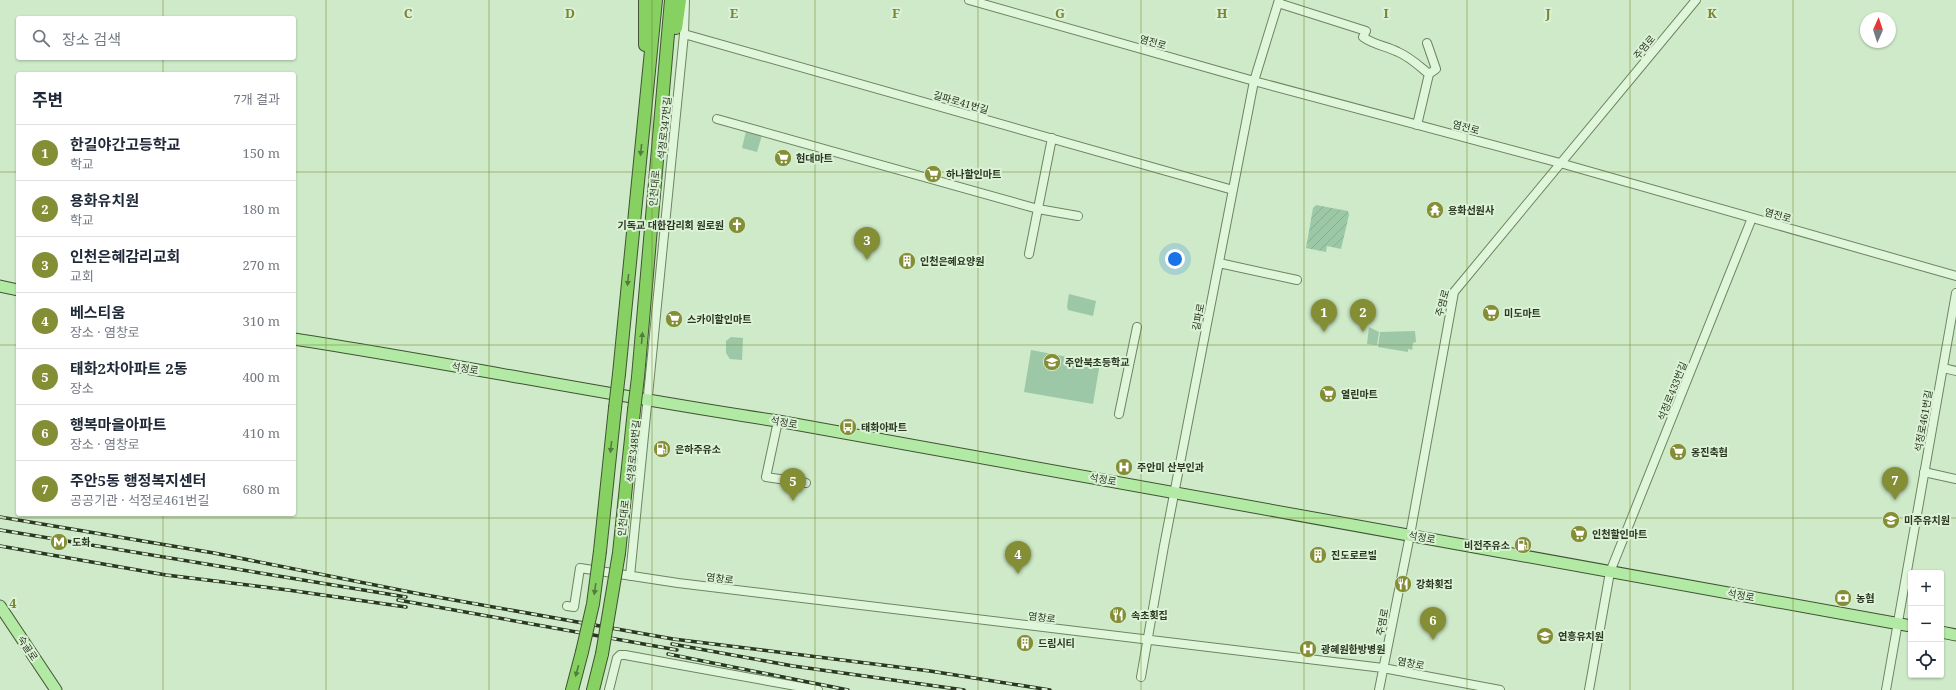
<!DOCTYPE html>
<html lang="ko">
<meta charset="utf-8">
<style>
:root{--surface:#fff;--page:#f2f2f3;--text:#1f2937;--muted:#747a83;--line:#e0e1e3;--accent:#848e35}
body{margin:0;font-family:"Noto Serif","Noto Sans KR",serif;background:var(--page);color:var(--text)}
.controls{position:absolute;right:12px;bottom:12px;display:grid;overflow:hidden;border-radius:4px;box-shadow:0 1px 3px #0004}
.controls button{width:36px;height:36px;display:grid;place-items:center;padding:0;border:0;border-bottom:1px solid var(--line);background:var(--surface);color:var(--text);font:20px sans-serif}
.compass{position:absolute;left:1860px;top:12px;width:36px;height:36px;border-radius:50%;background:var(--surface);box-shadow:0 1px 3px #0004;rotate:3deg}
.you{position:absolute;left:1175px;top:259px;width:14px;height:14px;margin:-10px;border:3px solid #fff;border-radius:50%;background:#1a73e8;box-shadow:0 0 0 6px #1a73e833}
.badge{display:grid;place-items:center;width:26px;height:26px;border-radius:50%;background:var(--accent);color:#fff;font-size:13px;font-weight:700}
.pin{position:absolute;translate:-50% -33px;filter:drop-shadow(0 1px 2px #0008)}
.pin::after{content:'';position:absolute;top:21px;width:14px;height:12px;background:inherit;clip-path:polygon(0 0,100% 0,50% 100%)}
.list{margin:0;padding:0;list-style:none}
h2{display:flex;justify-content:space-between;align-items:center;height:52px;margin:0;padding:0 16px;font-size:17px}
h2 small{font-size:13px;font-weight:400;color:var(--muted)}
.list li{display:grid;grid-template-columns:26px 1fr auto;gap:12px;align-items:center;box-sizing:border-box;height:56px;padding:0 16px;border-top:1px solid var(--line)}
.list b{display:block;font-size:15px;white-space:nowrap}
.list p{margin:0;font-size:13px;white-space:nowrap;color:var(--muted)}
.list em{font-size:13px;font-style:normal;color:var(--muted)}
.icon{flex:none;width:22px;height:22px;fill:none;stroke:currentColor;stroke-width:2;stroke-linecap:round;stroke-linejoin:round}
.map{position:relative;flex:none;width:1956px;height:690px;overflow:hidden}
.search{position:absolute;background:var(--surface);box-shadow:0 1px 3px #0004;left:16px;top:16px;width:280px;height:44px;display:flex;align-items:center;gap:10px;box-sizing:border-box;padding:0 14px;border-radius:4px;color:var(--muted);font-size:15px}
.panel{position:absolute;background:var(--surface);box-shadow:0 1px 3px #0004;left:16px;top:72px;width:280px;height:444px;border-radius:4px}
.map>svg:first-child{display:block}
.park{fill:#9dc8a7}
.garden{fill:url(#garden-furrows)}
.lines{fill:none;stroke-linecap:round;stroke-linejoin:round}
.minor-casing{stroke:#6c855f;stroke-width:10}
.major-casing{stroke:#405332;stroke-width:13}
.highway-casing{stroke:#405332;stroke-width:14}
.minor{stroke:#e0f6db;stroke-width:8}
.major{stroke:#b2e9a4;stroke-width:11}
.highway{stroke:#86d162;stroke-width:12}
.rail-casing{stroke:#2a3721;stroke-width:3.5}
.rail{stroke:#dcf2d7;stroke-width:2;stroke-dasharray:6;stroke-linecap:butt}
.highway-bridge-casing{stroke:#405332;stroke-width:14;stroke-linecap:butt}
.highway-bridge{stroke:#86d162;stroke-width:12}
.oneway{fill:#537c3e}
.grid{fill:none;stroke:#7b8533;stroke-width:1;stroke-opacity:0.55}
.labels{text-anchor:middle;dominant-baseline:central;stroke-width:4;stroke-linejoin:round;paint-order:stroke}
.street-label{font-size:10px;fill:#2a3721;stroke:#dcf2d7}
.poi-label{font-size:10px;font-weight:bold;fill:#2a3721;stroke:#dcf2d7;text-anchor:start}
.grid-label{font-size:13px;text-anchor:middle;font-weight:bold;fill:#7b8533;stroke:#dcf2d7;stroke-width:4;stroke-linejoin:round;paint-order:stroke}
</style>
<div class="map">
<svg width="1956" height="690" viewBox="0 0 1956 690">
<defs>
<pattern id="garden-furrows" width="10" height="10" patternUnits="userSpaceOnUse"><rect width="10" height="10" fill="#9dc8a7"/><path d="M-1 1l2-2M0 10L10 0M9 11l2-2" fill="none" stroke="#87ac8f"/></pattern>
</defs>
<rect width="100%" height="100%" fill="#ceeac8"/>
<!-- park -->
<path class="park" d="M 746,131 L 762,135 L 757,152 L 742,148 Z
M 1069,294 L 1096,301 L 1093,316 L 1068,310 L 1067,306 Z
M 1369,327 L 1379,332 L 1377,345 L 1367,344 Z
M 1415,331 L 1416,342 L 1413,343 L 1412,350 L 1408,349 L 1408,352 L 1378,347 L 1380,332 Z
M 731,337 L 743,338 L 742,360 L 730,359 L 726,353 L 726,341 Z
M 1031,350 L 1100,363 L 1093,404 L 1024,392 Z"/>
<!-- garden -->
<path class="garden" d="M 1316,205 L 1348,211 L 1349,215 L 1341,249 L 1327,246 L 1326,252 L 1306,248 L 1313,208 Z"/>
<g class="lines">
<defs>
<path id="minor" d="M 969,0 L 1254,81 L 1560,163 L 1956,276
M 1278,3 L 1366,31 L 1363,37 C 1374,45 1386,46 1398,52 C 1410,57 1419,66 1429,74 L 1417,125
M 684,34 L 1233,190
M 1427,43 L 1436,69 L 1429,74
M 717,119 L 1038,209 L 1078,216
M 1029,254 L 1052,138
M 1219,263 L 1297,280
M 1943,368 L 1956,371
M 1119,414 L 1137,327
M 778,421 L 766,477 L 806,483
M 1924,472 L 1956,479
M 630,576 L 684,34 L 685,0
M 567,606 L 574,607 L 580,568 L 678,583 L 1383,668 L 1500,690
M 1141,677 L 1164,546 L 1254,81 L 1279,0
M 609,690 L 617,658 L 620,655 L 625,655 L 818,690
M 1379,690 L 1410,535 L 1454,292 L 1696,0
M 1589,690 L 1610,572 L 1752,218
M 1886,690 L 1956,293"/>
<path id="major" d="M 0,286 L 18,290
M 294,339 C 456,364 616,397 778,421 L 1911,626
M 0,606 L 56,690
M 1941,632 L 1956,635"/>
<path id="highway" d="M 676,28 L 680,0
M 645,45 L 645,0
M 619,374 L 656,0
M 638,377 L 671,0
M 600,551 L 615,408
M 619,553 L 634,410
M 572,690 L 582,652
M 593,690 L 602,654"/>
</defs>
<!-- minor casing -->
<use href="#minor" class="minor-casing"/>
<!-- major casing -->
<use href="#major" class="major-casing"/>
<!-- highway casing -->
<use href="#highway" class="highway-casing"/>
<!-- minor -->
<use href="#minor" class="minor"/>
<!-- major -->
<use href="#major" class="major"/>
<!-- highway -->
<use href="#highway" class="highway"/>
<defs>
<path id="rail" d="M 0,517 L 214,553 L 420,594 L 673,639 L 930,671 L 1050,690
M 0,530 L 406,597
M 0,546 L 166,575 L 288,590 L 406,607
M 398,600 L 677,650
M 672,644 L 793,666 L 964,690
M 668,654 L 848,690"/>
</defs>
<!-- rail casing -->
<use href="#rail" class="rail-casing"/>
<!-- rail -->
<use href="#rail" class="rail"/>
<defs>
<path id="highway-bridge" d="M 615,408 L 619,374
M 634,410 L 638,377
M 582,652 L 593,604 L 600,551
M 602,654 L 619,553"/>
</defs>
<!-- highway-bridge casing -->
<use href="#highway-bridge" class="highway-bridge-casing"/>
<!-- highway-bridge -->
<use href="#highway-bridge" class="highway-bridge"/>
</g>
<!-- one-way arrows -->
<defs><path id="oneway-solid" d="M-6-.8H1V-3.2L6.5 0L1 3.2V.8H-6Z"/></defs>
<g class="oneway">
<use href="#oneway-solid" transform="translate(641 150) rotate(96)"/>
<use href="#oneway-solid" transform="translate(628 280) rotate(96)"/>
<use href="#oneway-solid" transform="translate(642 338) rotate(-85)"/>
<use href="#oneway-solid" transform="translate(611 447) rotate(96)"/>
<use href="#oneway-solid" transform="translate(595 589) rotate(98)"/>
<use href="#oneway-solid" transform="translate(577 671) rotate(105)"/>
</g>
<!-- grid -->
<path class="grid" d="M 163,0 L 163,18M 326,0 L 326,690M 489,0 L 489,690M 652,0 L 652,690M 815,0 L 815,690M 978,0 L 978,690M 1141,0 L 1141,690M 1304,0 L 1304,690M 1467,0 L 1467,690M 1630,0 L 1630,690M 1793,0 L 1793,690M 163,58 L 163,74M 0,172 L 18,172M 294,172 L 1956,172M 0,345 L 18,345M 294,345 L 1956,345M 163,514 L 163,690M 0,518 L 1956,518"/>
<!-- icons -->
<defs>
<symbol id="supermarket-disc" viewBox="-11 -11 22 22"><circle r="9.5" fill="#848e35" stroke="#dcf2d7"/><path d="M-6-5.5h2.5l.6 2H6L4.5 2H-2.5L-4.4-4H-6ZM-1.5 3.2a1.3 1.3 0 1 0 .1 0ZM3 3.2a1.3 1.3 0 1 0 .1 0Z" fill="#fff"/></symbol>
<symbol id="temple-disc" viewBox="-11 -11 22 22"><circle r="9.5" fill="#848e35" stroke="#dcf2d7"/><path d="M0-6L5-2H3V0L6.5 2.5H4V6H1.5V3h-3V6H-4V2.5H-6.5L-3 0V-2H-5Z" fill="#fff"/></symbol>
<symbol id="church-disc" viewBox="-11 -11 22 22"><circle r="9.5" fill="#848e35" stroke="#dcf2d7"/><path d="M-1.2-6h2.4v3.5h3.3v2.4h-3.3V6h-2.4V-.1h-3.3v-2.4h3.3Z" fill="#fff"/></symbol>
<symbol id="building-disc" viewBox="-11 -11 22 22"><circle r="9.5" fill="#848e35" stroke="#dcf2d7"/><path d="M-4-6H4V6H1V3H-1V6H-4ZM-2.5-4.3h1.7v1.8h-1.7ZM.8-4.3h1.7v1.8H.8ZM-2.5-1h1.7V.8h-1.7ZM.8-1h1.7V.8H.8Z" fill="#fff"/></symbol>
<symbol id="school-disc" viewBox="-11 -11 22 22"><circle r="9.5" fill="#848e35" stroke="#dcf2d7"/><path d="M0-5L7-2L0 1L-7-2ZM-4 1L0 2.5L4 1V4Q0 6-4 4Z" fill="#fff"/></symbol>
<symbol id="bus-disc" viewBox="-11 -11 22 22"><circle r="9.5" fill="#848e35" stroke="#dcf2d7"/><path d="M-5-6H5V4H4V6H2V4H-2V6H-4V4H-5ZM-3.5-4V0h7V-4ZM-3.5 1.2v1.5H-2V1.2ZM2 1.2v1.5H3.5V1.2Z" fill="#fff"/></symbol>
<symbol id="fuel-disc" viewBox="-11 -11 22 22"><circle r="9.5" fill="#848e35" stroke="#dcf2d7"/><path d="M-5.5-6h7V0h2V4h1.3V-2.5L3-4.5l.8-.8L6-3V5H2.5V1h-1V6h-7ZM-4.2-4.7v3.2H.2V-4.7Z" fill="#fff"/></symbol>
<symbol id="hospital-disc" viewBox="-11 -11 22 22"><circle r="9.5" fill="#848e35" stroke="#dcf2d7"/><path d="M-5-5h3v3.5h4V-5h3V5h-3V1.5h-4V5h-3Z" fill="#fff"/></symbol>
<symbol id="metro-disc" viewBox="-11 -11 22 22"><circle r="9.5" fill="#848e35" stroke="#dcf2d7"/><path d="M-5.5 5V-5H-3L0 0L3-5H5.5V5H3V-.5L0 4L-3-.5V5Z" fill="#fff"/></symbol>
<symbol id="restaurant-disc" viewBox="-11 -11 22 22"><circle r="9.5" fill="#848e35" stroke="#dcf2d7"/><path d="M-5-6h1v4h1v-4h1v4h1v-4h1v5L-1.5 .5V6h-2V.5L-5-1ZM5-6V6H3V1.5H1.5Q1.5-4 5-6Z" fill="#fff"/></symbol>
<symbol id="bank-disc" viewBox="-11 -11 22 22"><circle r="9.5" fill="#848e35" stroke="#dcf2d7"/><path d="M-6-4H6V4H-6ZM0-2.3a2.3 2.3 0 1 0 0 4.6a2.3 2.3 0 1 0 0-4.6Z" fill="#fff"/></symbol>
</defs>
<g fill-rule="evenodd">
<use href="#supermarket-disc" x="773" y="148" width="20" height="20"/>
<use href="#supermarket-disc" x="923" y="164" width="20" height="20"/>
<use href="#temple-disc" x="1425" y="200" width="20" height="20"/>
<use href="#church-disc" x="727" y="215" width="20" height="20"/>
<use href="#building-disc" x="897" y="251" width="20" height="20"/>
<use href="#supermarket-disc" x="1481" y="303" width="20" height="20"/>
<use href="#supermarket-disc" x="664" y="309" width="20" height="20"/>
<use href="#school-disc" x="1042" y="352" width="20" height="20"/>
<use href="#supermarket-disc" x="1318" y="384" width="20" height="20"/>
<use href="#bus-disc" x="838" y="417" width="20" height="20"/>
<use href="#fuel-disc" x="652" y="439" width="20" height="20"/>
<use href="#supermarket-disc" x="1668" y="442" width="20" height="20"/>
<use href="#hospital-disc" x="1114" y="457" width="20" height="20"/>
<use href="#school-disc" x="1881" y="510" width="20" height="20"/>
<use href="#supermarket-disc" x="1569" y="524" width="20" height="20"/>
<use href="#metro-disc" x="49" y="532" width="20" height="20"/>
<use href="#fuel-disc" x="1513" y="535" width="20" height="20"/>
<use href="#building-disc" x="1308" y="545" width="20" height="20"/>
<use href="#restaurant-disc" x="1393" y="574" width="20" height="20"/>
<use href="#bank-disc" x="1833" y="588" width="20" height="20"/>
<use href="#restaurant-disc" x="1108" y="605" width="20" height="20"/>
<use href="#school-disc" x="1535" y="626" width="20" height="20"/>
<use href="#building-disc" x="1015" y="633" width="20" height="20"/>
<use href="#hospital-disc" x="1298" y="639" width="20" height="20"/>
</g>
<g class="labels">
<!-- street labels -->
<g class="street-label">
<text transform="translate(1153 42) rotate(16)">염전로</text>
<text transform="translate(1644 47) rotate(-50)">주염로</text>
<text transform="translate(961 102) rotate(16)">길파로41번길</text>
<text transform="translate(1466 127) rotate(15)">염전로</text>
<text transform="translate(664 128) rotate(-84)">석정로347번길</text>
<text transform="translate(654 188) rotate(-85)">인천대로</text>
<text transform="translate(1778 215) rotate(16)">염전로</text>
<text transform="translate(1442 303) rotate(-75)">주염로</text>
<text transform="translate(1198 317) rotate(-79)">길파로</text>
<text transform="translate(465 368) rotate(10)">석정로</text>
<text transform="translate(1672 391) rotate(-68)">석정로433번길</text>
<text transform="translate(1923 421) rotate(-80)">석정로461번길</text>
<text transform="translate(784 422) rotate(10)">석정로</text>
<text transform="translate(633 451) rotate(-84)">석정로348번길</text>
<text transform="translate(1103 479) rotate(10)">석정로</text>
<text transform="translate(623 518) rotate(-84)">인천대로</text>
<text transform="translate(1422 537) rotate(10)">석정로</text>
<text transform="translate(720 578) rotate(7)">염창로</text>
<text transform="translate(1741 595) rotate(10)">석정로</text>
<text transform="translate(1042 617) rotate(7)">염창로</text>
<text transform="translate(1382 622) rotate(-79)">주염로</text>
<text transform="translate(28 648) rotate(56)">숙골로</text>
<text transform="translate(1411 663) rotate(11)">염창로</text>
</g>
<!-- poi labels -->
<g class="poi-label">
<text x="796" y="158">현대마트</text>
<text x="946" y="174">하나할인마트</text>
<text x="1448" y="210">용화선원사</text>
<text x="724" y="225" text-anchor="end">기독교 대한감리회 원로원</text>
<text x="920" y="261">인천은혜요양원</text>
<text x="1504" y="313">미도마트</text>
<text x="687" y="319">스카이할인마트</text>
<text x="1065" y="362">주안북초등학교</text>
<text x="1341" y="394">열린마트</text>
<text x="861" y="427">태화아파트</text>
<text x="675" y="449">은하주유소</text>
<text x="1691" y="452">옹진축협</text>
<text x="1137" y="467">주안미 산부인과</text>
<text x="1904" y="520">미주유치원</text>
<text x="1592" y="534">인천할인마트</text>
<text x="72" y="542">도화</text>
<text x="1510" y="545" text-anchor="end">비전주유소</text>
<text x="1331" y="555">진도로르빌</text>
<text x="1416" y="584">강화횟집</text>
<text x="1856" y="598">농협</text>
<text x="1131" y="615">속초횟집</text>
<text x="1558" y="636">연흥유치원</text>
<text x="1038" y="643">드림시티</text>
<text x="1321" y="649">광혜원한방병원</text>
</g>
</g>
<g class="grid-label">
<text x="408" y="18">C</text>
<text x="570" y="18">D</text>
<text x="734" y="18">E</text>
<text x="896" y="18">F</text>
<text x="1060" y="18">G</text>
<text x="1222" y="18">H</text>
<text x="1386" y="18">I</text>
<text x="1548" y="18">J</text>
<text x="1712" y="18">K</text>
<text x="13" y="608">4</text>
</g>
</svg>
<div class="controls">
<button>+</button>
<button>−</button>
<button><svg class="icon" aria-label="locate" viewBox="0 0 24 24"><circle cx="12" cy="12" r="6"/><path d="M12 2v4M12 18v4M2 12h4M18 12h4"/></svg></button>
</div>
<svg class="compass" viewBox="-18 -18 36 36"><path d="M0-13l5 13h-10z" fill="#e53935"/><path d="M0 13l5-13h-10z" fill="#747a83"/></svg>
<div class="you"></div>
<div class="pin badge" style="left:1324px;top:332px">1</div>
<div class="pin badge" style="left:1363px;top:332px">2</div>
<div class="pin badge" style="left:867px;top:260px">3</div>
<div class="pin badge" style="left:1018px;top:574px">4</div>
<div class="pin badge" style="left:793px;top:501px">5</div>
<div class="pin badge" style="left:1433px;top:640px">6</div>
<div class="pin badge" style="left:1895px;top:500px">7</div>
<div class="search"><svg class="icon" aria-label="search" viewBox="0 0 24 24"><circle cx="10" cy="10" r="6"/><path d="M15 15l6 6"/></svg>장소 검색</div>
<section class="panel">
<h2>주변<small>7개 결과</small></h2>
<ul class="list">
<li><span class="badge">1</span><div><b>한길야간고등학교</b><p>학교</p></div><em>150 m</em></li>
<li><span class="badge">2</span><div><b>용화유치원</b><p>학교</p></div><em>180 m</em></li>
<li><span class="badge">3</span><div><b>인천은혜감리교회</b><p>교회</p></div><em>270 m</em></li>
<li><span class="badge">4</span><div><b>베스티움</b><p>장소 · 염창로</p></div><em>310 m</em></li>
<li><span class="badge">5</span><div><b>태화2차아파트 2동</b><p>장소</p></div><em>400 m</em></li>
<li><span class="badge">6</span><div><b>행복마을아파트</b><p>장소 · 염창로</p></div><em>410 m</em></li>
<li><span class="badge">7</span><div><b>주안5동 행정복지센터</b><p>공공기관 · 석정로461번길</p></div><em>680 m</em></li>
</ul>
</section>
</div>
